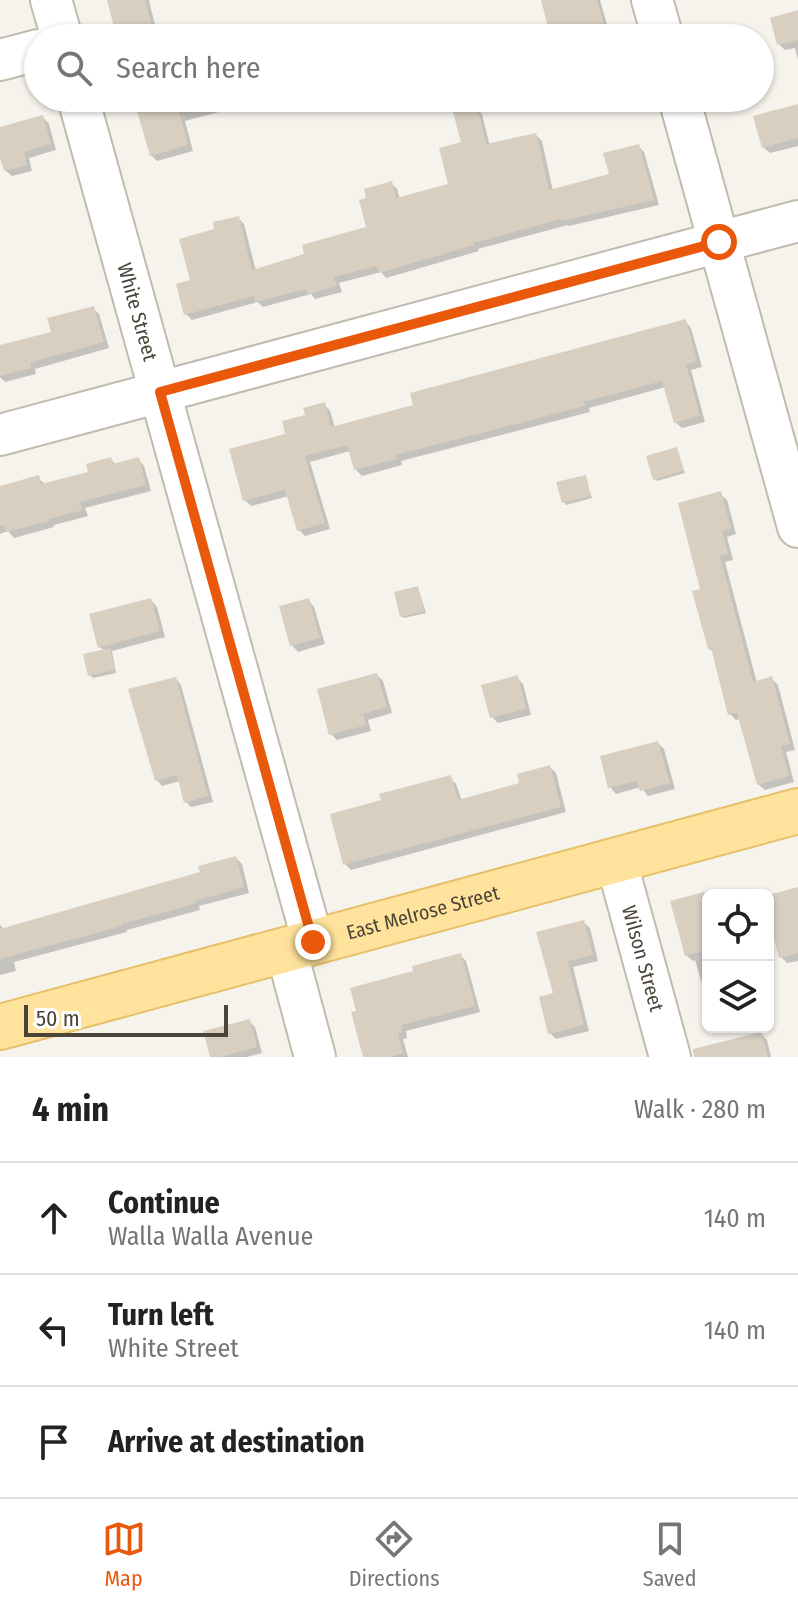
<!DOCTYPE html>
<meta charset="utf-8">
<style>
:root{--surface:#fff;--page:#f2f2f2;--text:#222;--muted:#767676;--line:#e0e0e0;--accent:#ea580c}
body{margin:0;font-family:"Fira Sans Condensed",sans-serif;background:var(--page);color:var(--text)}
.controls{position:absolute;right:24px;bottom:24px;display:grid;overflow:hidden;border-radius:12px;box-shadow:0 2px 6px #0004}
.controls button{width:72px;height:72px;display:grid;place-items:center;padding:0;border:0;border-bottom:2px solid var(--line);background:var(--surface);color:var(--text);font:40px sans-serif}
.scale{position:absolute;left:24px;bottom:20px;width:204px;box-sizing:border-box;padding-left:8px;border:4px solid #4b4439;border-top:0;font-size:22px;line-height:28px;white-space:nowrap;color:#4b4439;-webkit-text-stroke:6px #fff;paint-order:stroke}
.stop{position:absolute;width:24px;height:24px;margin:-18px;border:6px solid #ea580c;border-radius:50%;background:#fff}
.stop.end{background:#ea580c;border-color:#fff;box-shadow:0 2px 8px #0008}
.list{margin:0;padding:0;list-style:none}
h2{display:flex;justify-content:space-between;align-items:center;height:104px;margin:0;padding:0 32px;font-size:34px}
h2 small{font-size:26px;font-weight:400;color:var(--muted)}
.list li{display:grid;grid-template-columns:52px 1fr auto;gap:24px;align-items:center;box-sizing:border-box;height:112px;padding:0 32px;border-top:2px solid var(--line)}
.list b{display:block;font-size:30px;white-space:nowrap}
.list p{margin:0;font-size:26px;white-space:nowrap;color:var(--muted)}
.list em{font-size:26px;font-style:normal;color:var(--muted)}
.icon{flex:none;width:44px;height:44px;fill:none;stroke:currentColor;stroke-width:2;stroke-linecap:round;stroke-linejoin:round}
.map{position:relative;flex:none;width:798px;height:1057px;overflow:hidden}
.search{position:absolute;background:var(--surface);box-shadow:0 2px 6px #0004;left:24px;right:24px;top:24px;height:88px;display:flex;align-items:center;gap:20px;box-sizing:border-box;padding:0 28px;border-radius:44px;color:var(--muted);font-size:30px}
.sheet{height:440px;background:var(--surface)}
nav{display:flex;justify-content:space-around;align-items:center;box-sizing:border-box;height:112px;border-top:2px solid var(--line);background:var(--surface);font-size:22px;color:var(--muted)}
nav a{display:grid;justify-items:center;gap:4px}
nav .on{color:var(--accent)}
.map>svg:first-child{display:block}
.shadow{fill:#0003}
.building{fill:#d8cfc1}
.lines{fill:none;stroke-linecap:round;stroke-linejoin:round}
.minor-casing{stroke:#c2bbae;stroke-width:44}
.major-casing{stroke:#e6c16a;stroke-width:48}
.minor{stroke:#fff;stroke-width:40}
.major{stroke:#ffe39c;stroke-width:44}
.route{stroke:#ea580c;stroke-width:10}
.labels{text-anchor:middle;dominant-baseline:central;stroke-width:8;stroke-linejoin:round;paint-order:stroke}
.street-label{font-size:20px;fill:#4b4439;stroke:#fff}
</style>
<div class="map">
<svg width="798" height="1057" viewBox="0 0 798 1057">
<rect width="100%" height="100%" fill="#f6f3ec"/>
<!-- shadow -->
<path class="shadow" d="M 110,0 L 149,0 L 158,38 L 120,38 Z
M 543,0 L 600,0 L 610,35 L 600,38 L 553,38 Z
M 798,13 L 798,60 L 795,48 L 785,50 L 779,44 Z
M 136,98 L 232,98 L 234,108 L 185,121 L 193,151 L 157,161 L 151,155 Z
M 585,98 L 602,98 L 589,102 Z
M 476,108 L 482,114 L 490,146 L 536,135 L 542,141 L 553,191 L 611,176 L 638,146 L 644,152 L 659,205 L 569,226 L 568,225 L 478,249 L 479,251 L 386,278 L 381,272 L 339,283 L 342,292 L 315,299 L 311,294 L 263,307 L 258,302 L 192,320 L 186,314 L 193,281 L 217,231 L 238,218 L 244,224 L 256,271 L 307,256 L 369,229 L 391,183 L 397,189 L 400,199 L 450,186 Z
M 43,117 L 49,124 L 56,150 L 29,158 L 32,171 L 12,176 L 5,170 L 0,150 L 0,129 Z
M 798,127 L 798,146 L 770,153 L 763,147 Z
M 93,308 L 99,314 L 109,348 L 35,369 L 36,374 L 5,382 L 0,377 L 0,347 L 53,333 Z
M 685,321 L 691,328 L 702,367 L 691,370 L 705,422 L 682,428 L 675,422 L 666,387 L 589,408 L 590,412 L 401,461 L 402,465 L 362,476 L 355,469 L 350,451 L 310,462 L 330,529 L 305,536 L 299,530 L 289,496 L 251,506 L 245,500 L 288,435 L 324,404 L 330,411 L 335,428 L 415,406 Z
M 676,449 L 685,473 L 657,481 L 655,479 Z
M 111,459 L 116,465 L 138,459 L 144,466 L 151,491 L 85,508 L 88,516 L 54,525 L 54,527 L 14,538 L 8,531 L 0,534 L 0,488 L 38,478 L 46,485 L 90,473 Z
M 585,477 L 592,498 L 566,505 L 564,502 Z
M 720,494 L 727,500 L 736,534 L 727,537 L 733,560 L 725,562 L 757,683 L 772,679 L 778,685 L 795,750 L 786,752 L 794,782 L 765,790 L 758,784 L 741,719 L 736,720 L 730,714 L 714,653 L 709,648 L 703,590 Z
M 418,588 L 426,613 L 404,618 L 402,616 Z
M 151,600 L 157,607 L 165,637 L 112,651 L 116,673 L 93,678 L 90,675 L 105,651 L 100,647 Z
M 308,600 L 314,607 L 325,644 L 298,652 L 292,645 Z
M 377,675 L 383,681 L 392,713 L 368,720 L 371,731 L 337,740 L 331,734 Z
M 517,678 L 523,684 L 531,715 L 498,723 L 492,717 Z
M 176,679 L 181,685 L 213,802 L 191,807 L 186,802 L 180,781 L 162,786 L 157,780 Z
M 658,743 L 664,749 L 675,789 L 648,796 L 641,787 L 616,794 L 610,787 Z
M 550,767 L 556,773 L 566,812 L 351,870 L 345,864 L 383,802 L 450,778 L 456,784 L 462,801 L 521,785 Z
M 236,858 L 242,864 L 249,893 L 199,906 L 200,910 L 127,930 L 127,932 L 14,962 L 16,971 L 0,975 L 0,925 L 5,930 L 202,873 Z
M 798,889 L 798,961 L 787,963 L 781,957 L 768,910 L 768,897 Z
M 717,891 L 721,895 L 708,895 L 707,987 L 701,981 L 695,960 L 693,961 L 686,955 L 672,903 Z
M 583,922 L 590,928 L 598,961 L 573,967 L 589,1031 L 556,1039 L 550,1033 L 555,995 L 539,934 Z
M 460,955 L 466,961 L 480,1012 L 406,1031 L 407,1038 L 403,1039 L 408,1057 L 365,1057 L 416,973 Z
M 249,1021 L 255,1027 L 262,1053 L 247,1057 L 212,1057 Z
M 761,1034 L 767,1040 L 771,1057 L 718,1057 Z"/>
<!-- building -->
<path class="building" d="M 107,0 L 145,0 L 155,38 L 117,38 Z
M 541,0 L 597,0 L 605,29 L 573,38 L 551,38 Z
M 798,10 L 798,40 L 777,45 L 770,18 Z
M 176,100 L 188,145 L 150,156 L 137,111 Z
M 798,104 L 798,138 L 762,148 L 753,116 Z
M 477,106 L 486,144 L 536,133 L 549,190 L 609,174 L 603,153 L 639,144 L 654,200 L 562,221 L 561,219 L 473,243 L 474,245 L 379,273 L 377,266 L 334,277 L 337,286 L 308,294 L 306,289 L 255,302 L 254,296 L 184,315 L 176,284 L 190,280 L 179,239 L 214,229 L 213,222 L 239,216 L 252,270 L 304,254 L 302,245 L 366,227 L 359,200 L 366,198 L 364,189 L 392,181 L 396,198 L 448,184 L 439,148 L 461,142 L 453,112 Z
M 43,115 L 51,144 L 24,152 L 27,165 L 4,171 L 0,158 L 0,127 Z
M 94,306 L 104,342 L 43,359 L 30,363 L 31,368 L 0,376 L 0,345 L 51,332 L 47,318 Z
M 686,319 L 697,361 L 686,364 L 700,416 L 674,423 L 662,381 L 584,402 L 585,406 L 396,455 L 397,459 L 354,470 L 347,445 L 305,456 L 325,523 L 297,531 L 285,490 L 243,501 L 229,449 L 285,434 L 282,421 L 305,415 L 303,408 L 325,402 L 331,427 L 413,405 L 410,393 Z
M 677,447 L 684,470 L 653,480 L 646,456 Z
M 111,457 L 113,464 L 139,457 L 146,485 L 80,502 L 83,510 L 49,519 L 49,521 L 6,532 L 4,525 L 0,526 L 0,486 L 39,475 L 41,484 L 88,472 L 86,464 Z
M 586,475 L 591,496 L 562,503 L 556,482 Z
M 721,491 L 731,528 L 722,531 L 728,554 L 720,556 L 753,682 L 772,676 L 790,744 L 781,746 L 789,776 L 757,785 L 737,713 L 728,715 L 711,648 L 708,649 L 692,591 L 700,589 L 678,503 Z
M 418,586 L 424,611 L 400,617 L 394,592 Z
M 151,598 L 160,631 L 98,648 L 89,614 Z
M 309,598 L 320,638 L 290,646 L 279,606 Z
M 110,648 L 115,670 L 88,676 L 83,654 Z
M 377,673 L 387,707 L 363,714 L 366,725 L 329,735 L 317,689 Z
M 518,675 L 526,709 L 490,718 L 481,685 Z
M 176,677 L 208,796 L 184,803 L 177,775 L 155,781 L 128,689 Z
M 658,741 L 670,783 L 640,791 L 637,781 L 608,788 L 600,756 Z
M 550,765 L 561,807 L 343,865 L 330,814 L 381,800 L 379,794 L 451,775 L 458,800 L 519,783 L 517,774 Z
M 236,856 L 244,887 L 195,901 L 195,904 L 122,924 L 122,926 L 0,959 L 0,929 L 200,872 L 198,866 Z
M 798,887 L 798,953 L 779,958 L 768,917 L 768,895 Z
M 708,891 L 708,950 L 685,956 L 670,901 Z
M 584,920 L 593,955 L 568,961 L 584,1025 L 548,1034 L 539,997 L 553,993 L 536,932 Z
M 461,953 L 475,1006 L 401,1025 L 402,1032 L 398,1033 L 403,1053 L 390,1057 L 363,1057 L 351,1012 L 356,1011 L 350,988 L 413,971 L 412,966 Z
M 250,1019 L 257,1047 L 220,1057 L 210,1057 L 203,1031 Z
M 761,1032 L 768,1057 L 694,1057 L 693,1049 Z"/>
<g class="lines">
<defs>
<g id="minor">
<path d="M 51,0 L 62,38"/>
<path d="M 652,0 L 663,38"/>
<path d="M 0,60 L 38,50"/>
<path id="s1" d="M 78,98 L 313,942"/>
<path d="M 679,98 L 798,527"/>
<path d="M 0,435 L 798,221"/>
<path id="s2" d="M 616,860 L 670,1057"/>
<path d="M 286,949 L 315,1057"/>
</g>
<g id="major">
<path id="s3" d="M 0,1027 L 798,811"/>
</g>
</defs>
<!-- minor casing -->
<use href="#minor" class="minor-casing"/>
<!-- major casing -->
<use href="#major" class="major-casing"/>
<!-- minor -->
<use href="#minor" class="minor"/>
<!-- major -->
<use href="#major" class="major"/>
</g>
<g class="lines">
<!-- route -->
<path class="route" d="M 313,942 L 160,392 L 719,242"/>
</g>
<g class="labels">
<!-- street labels -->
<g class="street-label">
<text stroke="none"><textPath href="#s1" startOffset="222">White Street</textPath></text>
<text stroke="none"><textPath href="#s3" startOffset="438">East Melrose Street</textPath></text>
<text stroke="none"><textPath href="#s2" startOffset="102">Wilson Street</textPath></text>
</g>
</g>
</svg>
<div class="controls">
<button><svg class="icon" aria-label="locate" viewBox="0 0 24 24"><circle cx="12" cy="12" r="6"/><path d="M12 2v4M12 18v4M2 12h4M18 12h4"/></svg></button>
<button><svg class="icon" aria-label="layers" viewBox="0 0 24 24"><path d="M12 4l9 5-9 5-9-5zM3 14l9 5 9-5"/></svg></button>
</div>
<div class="scale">50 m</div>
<div class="stop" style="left:719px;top:242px"></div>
<div class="stop end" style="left:313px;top:942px"></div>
<div class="search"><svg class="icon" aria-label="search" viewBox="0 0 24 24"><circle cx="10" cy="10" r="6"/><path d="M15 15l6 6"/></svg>Search here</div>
</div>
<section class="sheet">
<h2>4 min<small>Walk · 280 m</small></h2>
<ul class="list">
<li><svg class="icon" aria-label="ahead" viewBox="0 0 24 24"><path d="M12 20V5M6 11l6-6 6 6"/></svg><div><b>Continue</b><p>Walla Walla Avenue</p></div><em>140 m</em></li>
<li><svg class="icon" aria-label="left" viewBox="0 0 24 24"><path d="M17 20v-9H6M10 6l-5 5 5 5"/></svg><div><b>Turn left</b><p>White Street</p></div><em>140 m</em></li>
<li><svg class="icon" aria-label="arrive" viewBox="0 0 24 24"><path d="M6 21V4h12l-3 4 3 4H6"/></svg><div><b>Arrive at destination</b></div></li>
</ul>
</section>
<nav>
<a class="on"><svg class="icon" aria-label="map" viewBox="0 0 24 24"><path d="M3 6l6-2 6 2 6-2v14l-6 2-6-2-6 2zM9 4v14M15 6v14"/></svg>Map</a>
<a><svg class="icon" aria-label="directions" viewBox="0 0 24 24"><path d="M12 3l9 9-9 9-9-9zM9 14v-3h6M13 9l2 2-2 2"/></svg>Directions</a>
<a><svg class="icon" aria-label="saved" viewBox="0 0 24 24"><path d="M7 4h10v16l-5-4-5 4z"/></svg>Saved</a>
</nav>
